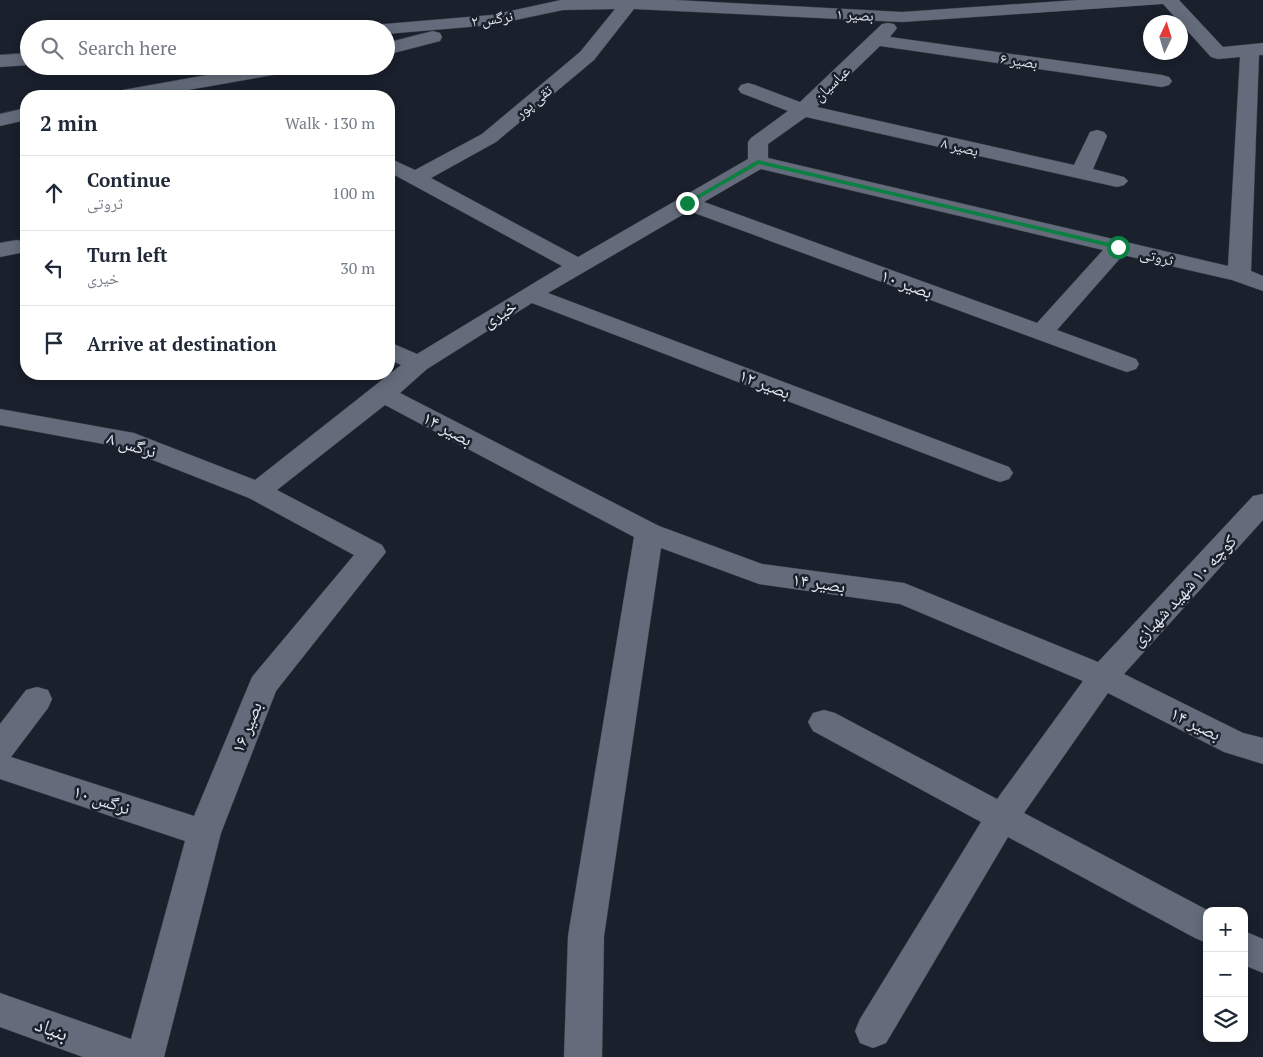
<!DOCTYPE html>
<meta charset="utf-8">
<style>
:root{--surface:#fff;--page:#f6f6f7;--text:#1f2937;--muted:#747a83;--line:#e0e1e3}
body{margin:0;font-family:"PT Serif","Noto Naskh Arabic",serif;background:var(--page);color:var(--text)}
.controls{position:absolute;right:15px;bottom:15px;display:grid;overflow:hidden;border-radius:10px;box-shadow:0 2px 12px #0003}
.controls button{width:45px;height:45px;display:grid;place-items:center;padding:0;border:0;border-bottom:1px solid var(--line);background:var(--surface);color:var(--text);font:25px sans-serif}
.compass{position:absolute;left:1143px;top:15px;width:45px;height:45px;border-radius:50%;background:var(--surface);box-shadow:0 2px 12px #0003;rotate:4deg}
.stop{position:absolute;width:15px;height:15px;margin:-11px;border:4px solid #0b8043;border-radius:50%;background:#fff}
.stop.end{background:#0b8043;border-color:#fff;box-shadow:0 1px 5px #0008}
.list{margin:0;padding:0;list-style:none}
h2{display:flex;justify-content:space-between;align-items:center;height:65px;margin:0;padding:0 20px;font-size:21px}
h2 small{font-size:16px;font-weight:400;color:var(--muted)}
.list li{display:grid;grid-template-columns:32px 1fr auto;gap:15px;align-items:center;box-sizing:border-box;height:75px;padding:0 20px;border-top:1px solid var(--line)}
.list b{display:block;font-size:19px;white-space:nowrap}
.list p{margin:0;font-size:16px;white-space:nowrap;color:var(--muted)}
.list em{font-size:16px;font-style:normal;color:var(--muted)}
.icon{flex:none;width:28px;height:28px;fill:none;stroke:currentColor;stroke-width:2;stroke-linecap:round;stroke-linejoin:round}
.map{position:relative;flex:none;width:1263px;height:1057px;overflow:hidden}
.search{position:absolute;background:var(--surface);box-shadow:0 2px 12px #0003;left:20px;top:20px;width:375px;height:55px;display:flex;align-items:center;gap:12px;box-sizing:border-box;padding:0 18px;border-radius:28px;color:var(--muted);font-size:19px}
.panel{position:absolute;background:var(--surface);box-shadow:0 2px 12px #0003;left:20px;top:90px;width:375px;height:290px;border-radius:20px}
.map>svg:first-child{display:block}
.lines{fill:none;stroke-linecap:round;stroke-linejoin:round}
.minor-casing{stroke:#3a3e48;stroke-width:1}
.minor{fill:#646b7a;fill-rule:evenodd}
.route{fill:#0b8043}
.labels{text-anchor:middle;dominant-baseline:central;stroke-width:5;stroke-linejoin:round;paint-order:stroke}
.far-street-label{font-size:15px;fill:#e1e5ed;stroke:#1a202c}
.street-label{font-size:18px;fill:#e1e5ed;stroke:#1a202c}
.near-street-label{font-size:21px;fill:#e1e5ed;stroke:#1a202c}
</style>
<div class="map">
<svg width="1263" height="1057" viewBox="0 0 1263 1057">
<rect width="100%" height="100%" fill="#1a202c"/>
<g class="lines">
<defs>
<path id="minor" d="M 561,0 L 675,0 L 902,12 L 1077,0 L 1179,0 L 1223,47 L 1263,43 L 1263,55 L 1259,55 L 1251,271 L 1263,276 L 1263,291 L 1232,280 L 1123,255 L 1057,330 L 1136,359 L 1139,364 L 1136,369 L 1127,372 L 1118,369 L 689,211 L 548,293 L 1009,467 L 1013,473 L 1009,479 L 1000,482 L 991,479 L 532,303 L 427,369 L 400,393 L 659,526 L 762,564 L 904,583 L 914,587 L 1098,662 L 1253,496 L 1263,494 L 1263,520 L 1124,674 L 1243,733 L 1263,738 L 1263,764 L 1224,752 L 1108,693 L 1024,813 L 1209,911 L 1207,911 L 1207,943 L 1195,938 L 1008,837 L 886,1043 L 873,1048 L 860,1043 L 855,1031 L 860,1019 L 981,822 L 813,731 L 808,722 L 813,713 L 824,710 L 835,713 L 997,799 L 1083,681 L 900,604 L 759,584 L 661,548 L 604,936 L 602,1057 L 564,1057 L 568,936 L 634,537 L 385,405 L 277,490 L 382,545 L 386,552 L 276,691 L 221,833 L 164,1057 L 83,1057 L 0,1027 L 0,993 L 131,1039 L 185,841 L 0,779 L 0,724 L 26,690 L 37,687 L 48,690 L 52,699 L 48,708 L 11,757 L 194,816 L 252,677 L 354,555 L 249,498 L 120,447 L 0,425 L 0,409 L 134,433 L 255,480 L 401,365 L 389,359 L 389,342 L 417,354 L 562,266 L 389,172 L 389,158 L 415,170 L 482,134 L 580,52 L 615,9 L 563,10 L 492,25 L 386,34 L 386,29 L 376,29 L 379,25 L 385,24 L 492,15 ZM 1163,4 L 1211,57 L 1218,59 L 1240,57 L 1228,266 L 768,158 L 768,144 L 806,117 L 1117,187 L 1124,185 L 1128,181 L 1124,177 L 1093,169 L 1107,136 L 1104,132 L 1097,130 L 1090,132 L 1074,165 L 817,107 L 880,46 L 1162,87 L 1169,85 L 1172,81 L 1169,77 L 1162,75 L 890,37 L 897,28 L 894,24 L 888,23 L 882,24 L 800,102 L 755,85 L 748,83 L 741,85 L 738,89 L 741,93 L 788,111 L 751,138 L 748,142 L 748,159 L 578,257 L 431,178 L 496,142 L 594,60 L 634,9 L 902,22 ZM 761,169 L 1103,250 L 1037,323 L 704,202 Z
M 433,31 L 440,33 L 442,37 L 440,41 L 386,55 L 386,43 Z
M 29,53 L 29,65 L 0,67 L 0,55 Z
M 257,66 L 299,66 L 297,70 L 290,72 L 154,96 L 113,96 L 116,92 L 123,90 Z
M 26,108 L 26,120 L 0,126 L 0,114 Z
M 17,240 L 25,242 L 25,252 L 0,257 L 0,243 Z
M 1244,931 L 1263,939 L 1263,973 L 1244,965 Z"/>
</defs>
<!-- minor casing -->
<use href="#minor" class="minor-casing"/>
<!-- minor -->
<use href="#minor" class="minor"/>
</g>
<!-- route -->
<path class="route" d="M 758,160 L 1118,245 L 1121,247 L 1118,249 L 759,164 L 689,204 L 684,203 Z"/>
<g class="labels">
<!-- far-street labels -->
<g class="far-street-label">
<text transform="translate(855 14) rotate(3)">بصیر ۱</text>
<text transform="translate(492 18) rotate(-8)">نرگس ۲</text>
<text transform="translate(1019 60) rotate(8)">بصیر ۶</text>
<text transform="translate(831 83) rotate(-44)">عباسیان</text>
<text transform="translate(533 101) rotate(-40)">تقی پور</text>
<text transform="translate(960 146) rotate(13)">بصیر ۸</text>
<text transform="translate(1157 256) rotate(13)">ثروتی</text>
</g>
<!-- street labels -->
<g class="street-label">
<text transform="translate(907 283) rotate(20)">بصیر ۱۰</text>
<text transform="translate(499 313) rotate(-32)">خیری</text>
<text transform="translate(765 383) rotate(21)">بصیر ۱۲</text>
<text transform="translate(448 428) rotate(28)">بصیر ۱۴</text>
<text transform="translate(132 444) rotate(17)">نرگس ۸</text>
<text transform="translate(819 582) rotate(8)">بصیر ۱۴</text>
<text transform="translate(1183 590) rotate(-47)">کوچه ۱۰ شهید شهبازی</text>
<text transform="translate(1196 723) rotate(26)">بصیر ۱۴</text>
<text transform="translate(246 727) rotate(-68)">بصیر ۱۶</text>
<text transform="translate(102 799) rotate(18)">نرگس ۱۰</text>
</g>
<!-- near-street labels -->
<g class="near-street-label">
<text transform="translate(52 1028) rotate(20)">بنیاد</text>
</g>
</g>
</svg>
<div class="controls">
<button>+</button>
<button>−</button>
<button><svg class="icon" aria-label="layers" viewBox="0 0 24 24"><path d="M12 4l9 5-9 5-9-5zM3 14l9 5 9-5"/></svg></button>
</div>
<svg class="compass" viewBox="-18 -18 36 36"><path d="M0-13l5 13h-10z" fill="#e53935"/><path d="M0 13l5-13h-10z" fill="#747a83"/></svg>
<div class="stop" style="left:1118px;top:247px"></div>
<div class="stop end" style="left:687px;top:203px"></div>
<div class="search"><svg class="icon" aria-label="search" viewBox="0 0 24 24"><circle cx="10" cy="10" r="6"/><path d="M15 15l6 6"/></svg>Search here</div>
<section class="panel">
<h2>2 min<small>Walk · 130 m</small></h2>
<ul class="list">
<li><svg class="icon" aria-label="ahead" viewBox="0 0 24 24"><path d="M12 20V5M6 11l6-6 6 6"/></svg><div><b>Continue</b><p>ثروتی</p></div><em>100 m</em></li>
<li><svg class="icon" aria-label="left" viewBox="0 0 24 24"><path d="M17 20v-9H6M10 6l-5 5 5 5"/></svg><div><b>Turn left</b><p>خیری</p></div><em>30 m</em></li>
<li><svg class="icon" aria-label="arrive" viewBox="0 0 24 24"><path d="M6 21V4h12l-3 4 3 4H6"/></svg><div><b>Arrive at destination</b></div></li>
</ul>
</section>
</div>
